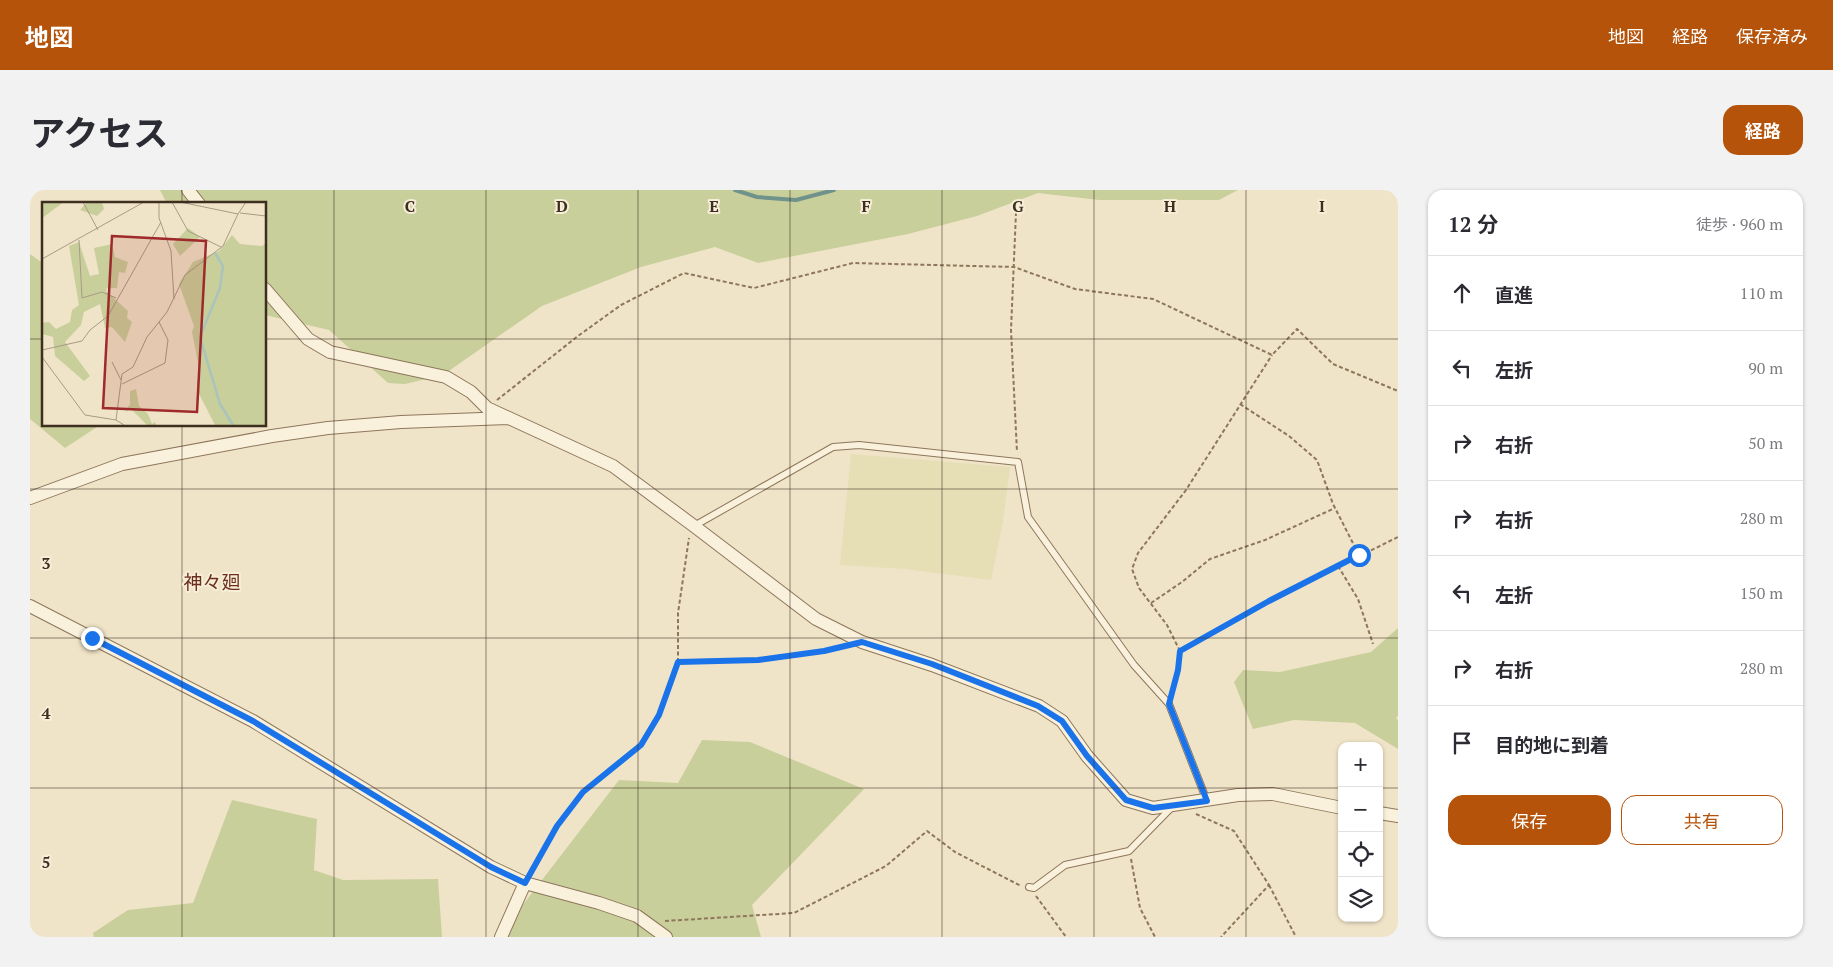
<!DOCTYPE html>
<html lang="ja">
<meta charset="utf-8">
<style>
:root{--surface:#fff;--page:#f2f2f3;--text:#2b2b33;--muted:#7c7c81;--line:#e1e1e2;--accent:#b45309}
body{margin:0;font-family:"PT Serif","Noto Sans JP",serif;background:var(--page);color:var(--text)}
.controls{position:absolute;right:15px;bottom:15px;display:grid;overflow:hidden;border-radius:10px;box-shadow:0 1px 4px #0004}
.controls button{width:45px;height:45px;display:grid;place-items:center;padding:0;border:0;border-bottom:1px solid var(--line);background:var(--surface);color:var(--text);font:25px sans-serif}
.stop{position:absolute;width:15px;height:15px;margin:-11px;border:4px solid #1a73e8;border-radius:50%;background:#fff}
.stop.end{background:#1a73e8;border-color:#fff;box-shadow:0 1px 5px #0008}
.list{margin:0;padding:0;list-style:none}
h2{display:flex;justify-content:space-between;align-items:center;height:65px;margin:0;padding:0 20px;font-size:21px}
h2 small{font-size:16px;font-weight:400;color:var(--muted)}
.list li{display:grid;grid-template-columns:32px 1fr auto;gap:15px;align-items:center;box-sizing:border-box;height:75px;padding:0 20px;border-top:1px solid var(--line)}
.list b{display:block;font-size:19px;white-space:nowrap}
.list em{font-size:16px;font-style:normal;color:var(--muted)}
.actions{display:flex;gap:10px;padding:15px 20px}
.actions a{flex:1;padding:11px 0;border:1px solid var(--accent);border-radius:15px;text-align:center;font-size:18px;color:var(--accent)}
.actions .main{background:var(--accent);color:#fff}
.icon{flex:none;width:28px;height:28px;fill:none;stroke:currentColor;stroke-width:2;stroke-linecap:round;stroke-linejoin:round}
.map{position:relative;flex:none;width:1368px;height:747px;overflow:hidden;border-radius:15px}
header{display:flex;align-items:center;gap:30px;box-sizing:border-box;height:70px;padding:0 25px;background:var(--accent);color:#fff}
header strong{font-size:24px}
nav{display:flex;gap:28px;margin-inline-start:auto;font-size:18px}
.intro{display:flex;align-items:center;justify-content:space-between;box-sizing:border-box;height:120px;padding:0 30px}
h1{margin:0;font-size:35px}
.button{padding:12px 22px;border-radius:15px;background:var(--accent);color:#fff;font-size:18px;font-weight:700}
main{display:flex;gap:30px;padding:0 30px}
aside{flex:1;background:var(--surface);border-radius:15px;box-shadow:0 1px 4px #0004}
.map>svg:first-child{display:block}
.farmland{fill:#e6deb5}
.green{fill:#c9cf9b}
.lines{fill:none;stroke-linecap:round;stroke-linejoin:round}
.stream{stroke:#6f938a;stroke-width:4}
.lane-casing{stroke:#8d765c;stroke-width:8}
.street-casing{stroke:#8d765c;stroke-width:14}
.path{stroke:#8d765c;stroke-width:2;stroke-dasharray:4 2.5;stroke-linecap:butt}
.lane{stroke:#faf1dc;stroke-width:6}
.street{stroke:#faf1dc;stroke-width:12}
.route{stroke:#1a73e8;stroke-width:6}
.grid{fill:none;stroke:#3d2e20;stroke-width:1;stroke-opacity:0.55}
.labels{text-anchor:middle;dominant-baseline:central;stroke-width:4;stroke-linejoin:round;paint-order:stroke}
.quarter-label{font-size:19px;fill:#6b2e1e;stroke:#f7eed8}
.inset-river{fill:none;stroke:#a9c4bc;stroke-width:2.5}
.inset-road{fill:none;stroke:#a89b85;stroke-width:1}
.view{fill:#9e2a2b;fill-opacity:0.15;stroke:#9e2a2b;stroke-width:2.5}
.inset-edge{fill:none;stroke:#3d2e20;stroke-width:2.5}
.grid-label{font-size:16px;text-anchor:middle;font-weight:bold;fill:#3d2e20;stroke:#f7eed8;stroke-width:4;stroke-linejoin:round;paint-order:stroke}
</style>
<header>
<strong>地図</strong>
<nav><a>地図</a><a>経路</a><a>保存済み</a></nav>
</header>
<div class="intro"><h1>アクセス</h1><a class="button">経路</a></div>
<main>
<div class="map">
<svg width="1368" height="747" viewBox="0 0 1368 747">
<rect width="100%" height="100%" fill="#f0e4c8"/>
<!-- farmland -->
<path class="farmland" d="M 821,264 L 980,277 L 973,331 L 961,390 L 875,379 L 810,375 Z"/>
<!-- green -->
<path class="green" d="M 130,0 L 1208,0 L 1189,10 L 1069,10 L 1008,3 L 947,26 L 878,44 L 728,73 L 685,57 L 611,77 L 512,116 L 413,185 L 375,194 L 358,193 L 299,140 L 235,125 L 235,14 L 137,14 Z
M 0,64 L 14,74 L 14,235 L 70,235 L 35,258 L 0,229 Z
M 1368,438 L 1368,526 L 1366,528 L 1368,530 L 1368,559 L 1325,533 L 1264,530 L 1223,539 L 1204,492 L 1213,480 L 1250,482 L 1341,462 Z
M 672,550 L 720,552 L 834,599 L 722,715 L 731,747 L 468,747 L 589,590 L 648,593 Z
M 202,610 L 287,629 L 284,680 L 313,690 L 408,689 L 412,747 L 64,747 L 63,743 L 98,720 L 163,713 Z"/>
<g class="lines">
<!-- stream -->
<path class="stream" d="M 705,0 L 727,7 L 766,10 L 804,0"/>
<defs>
<path id="lane" d="M 664,336 L 803,257 L 829,255 L 988,272 L 998,327 L 1104,475 L 1139,514 L 1177,611
M 999,697 L 1004,698 L 1035,675 L 1099,661 L 1142,617"/>
<path id="street" d="M 158,0 L 169,14
M 235,99 L 278,149 L 300,162 L 416,187 L 441,202 L 457,218 L 583,276 L 664,336 L 786,429 L 832,452 L 902,475 L 1009,516 L 1032,531 L 1057,566 L 1096,610 L 1123,618 L 1208,605 L 1243,604 L 1312,618
M 0,308 L 92,274 L 242,246 L 298,238 L 371,232 L 478,228
M 0,416 L 223,531 L 461,677 L 495,693 L 569,713 L 607,726 L 636,747
M 1349,623 L 1368,626
M 471,747 L 495,693"/>
</defs>
<!-- lane casing -->
<use href="#lane" class="lane-casing"/>
<!-- street casing -->
<use href="#street" class="street-casing"/>
<!-- path -->
<path class="path" d="M 986,22 L 981,140 L 987,262
M 467,210 L 548,146 L 591,115 L 654,83 L 724,98 L 823,73 L 984,77 L 1045,99 L 1123,109 L 1242,165 L 1267,139 L 1303,174 L 1368,201
M 1210,214 L 1259,246 L 1287,270 L 1303,314 L 1329,365
M 1308,376 L 1328,409 L 1343,454
M 1121,413 L 1152,392 L 1180,369 L 1235,350 L 1305,318
M 1150,461 L 1137,435 L 1109,398 L 1102,379 L 1108,363 L 1156,300 L 1242,165
M 648,472 L 648,423 L 659,348
M 1141,504 L 1148,480 L 1150,461 L 1239,411 L 1368,347
M 1166,624 L 1204,641 L 1239,695 L 1191,747
M 1101,669 L 1110,718 L 1125,747
M 501,682 L 527,636 L 553,602 L 611,555 L 629,525 L 648,472 L 728,470 L 794,461 L 812,457
M 1239,695 L 1266,747
M 1006,706 L 1036,747
M 635,731 L 764,723 L 856,676 L 897,641 L 925,662 L 991,696"/>
<!-- lane -->
<use href="#lane" class="lane"/>
<!-- street -->
<use href="#street" class="street"/>
</g>
<g class="lines">
<!-- route -->
<path class="route" d="M 62,448 L 223,531 L 461,677 L 495,693 L 527,636 L 553,602 L 611,555 L 629,525 L 648,472 L 728,470 L 794,461 L 832,452 L 902,474 L 1008,516 L 1032,531 L 1057,566 L 1096,610 L 1123,618 L 1177,611 L 1139,514 L 1148,480 L 1150,461 L 1239,411 L 1329,365"/>
</g>
<!-- grid -->
<path class="grid" d="M 152,0 L 152,14M 304,0 L 304,747M 456,0 L 456,747M 608,0 L 608,747M 760,0 L 760,747M 912,0 L 912,747M 1064,0 L 1064,747M 1216,0 L 1216,747M 0,149 L 14,149M 235,149 L 1368,149M 152,235 L 152,747M 0,299 L 1368,299M 0,448 L 1368,448M 0,598 L 1312,598M 1349,598 L 1368,598"/>
<g class="labels">
<!-- quarter labels -->
<g class="quarter-label">
<text x="182" y="391">神々廻</text>
</g>
</g>
<!-- overview -->
<g transform="translate(12 12)">
<rect width="224" height="224" fill="#f0e4c8"/>
<path d="M 0,0 L 22,0 L 0,16 ZM 45,0 L 60,0 L 62,7 L 55,14 L 38,8 ZM 146,26 L 158,35 L 138,54 L 131,42 ZM 190,33 L 198,42 L 220,44 L 224,41 L 224,223 L 173,223 L 155,188 L 157,165 L 150,130 L 152,124 L 137,82 L 151,60 L 177,49 ZM 37,40 L 48,74 L 57,72 L 52,46 L 70,42 L 73,55 L 86,60 L 83,71 L 77,70 L 75,86 L 65,86 L 64,89 L 86,109 L 85,116 L 90,120 L 83,140 L 70,125 L 63,126 L 58,102 L 42,110 L 39,123 L 23,140 L 48,174 L 42,179 L 13,154 L 11,135 L 0,132 L 0,121 L 7,120 L 14,127 L 28,120 L 30,108 L 37,103 L 27,44 ZM 94,187 L 97,204 L 106,212 L 110,222 L 113,220 L 114,223 L 105,223 L 89,207 L 83,210 L 88,202 L 88,189 Z" fill="#c9cf9b"/>
<path class="inset-river" d="M 173,51 L 181,64 L 178,86 L 158,135 L 178,202 L 191,223"/>
<path class="inset-road" d="M 41,0 L 56,28M 117,0 L 117,16 L 129,49 L 132,97M 130,0 L 146,29 L 179,45M 138,0 L 196,12 L 204,0M 198,11 L 224,14M 37,38 L 40,96 L 60,90 L 74,96M 0,57 L 102,0M 0,148 L 40,139 L 48,128 L 66,114 L 119,20M 0,155 L 43,213 L 74,218 L 82,223M 70,160 L 79,178M 80,182 L 123,161 L 126,138 L 117,120M 74,218 L 80,172 L 91,165 L 105,135 L 125,110 L 143,73 L 181,44 L 196,12"/>
<path class="view" d="M 70,34 L 164,39 L 155,210 L 61,206 Z"/>
<rect width="224" height="224" class="inset-edge"/>
</g>
<g class="grid-label">
<text x="380" y="22">C</text>
<text x="532" y="22">D</text>
<text x="684" y="22">E</text>
<text x="836" y="22">F</text>
<text x="988" y="22">G</text>
<text x="1140" y="22">H</text>
<text x="1292" y="22">I</text>
<text x="16" y="379">3</text>
<text x="16" y="529">4</text>
<text x="16" y="678">5</text>
</g>
</svg>
<div class="controls">
<button>+</button>
<button>−</button>
<button><svg class="icon" aria-label="locate" viewBox="0 0 24 24"><circle cx="12" cy="12" r="6"/><path d="M12 2v4M12 18v4M2 12h4M18 12h4"/></svg></button>
<button><svg class="icon" aria-label="layers" viewBox="0 0 24 24"><path d="M12 4l9 5-9 5-9-5zM3 14l9 5 9-5"/></svg></button>
</div>
<div class="stop" style="left:1329px;top:365px"></div>
<div class="stop end" style="left:62px;top:448px"></div>
</div>
<aside>
<h2>12 分<small>徒歩 · 960 m</small></h2>
<ul class="list">
<li><svg class="icon" aria-label="ahead" viewBox="0 0 24 24"><path d="M12 20V5M6 11l6-6 6 6"/></svg><div><b>直進</b></div><em>110 m</em></li>
<li><svg class="icon" aria-label="left" viewBox="0 0 24 24"><path d="M17 20v-9H6M10 6l-5 5 5 5"/></svg><div><b>左折</b></div><em>90 m</em></li>
<li><svg class="icon" aria-label="right" viewBox="0 0 24 24"><path d="M7 20v-9h11M14 6l5 5-5 5"/></svg><div><b>右折</b></div><em>50 m</em></li>
<li><svg class="icon" aria-label="right" viewBox="0 0 24 24"><path d="M7 20v-9h11M14 6l5 5-5 5"/></svg><div><b>右折</b></div><em>280 m</em></li>
<li><svg class="icon" aria-label="left" viewBox="0 0 24 24"><path d="M17 20v-9H6M10 6l-5 5 5 5"/></svg><div><b>左折</b></div><em>150 m</em></li>
<li><svg class="icon" aria-label="right" viewBox="0 0 24 24"><path d="M7 20v-9h11M14 6l5 5-5 5"/></svg><div><b>右折</b></div><em>280 m</em></li>
<li><svg class="icon" aria-label="arrive" viewBox="0 0 24 24"><path d="M6 21V4h12l-3 4 3 4H6"/></svg><div><b>目的地に到着</b></div></li>
</ul>
<div class="actions"><a class="main">保存</a><a>共有</a></div>
</aside>
</main>
